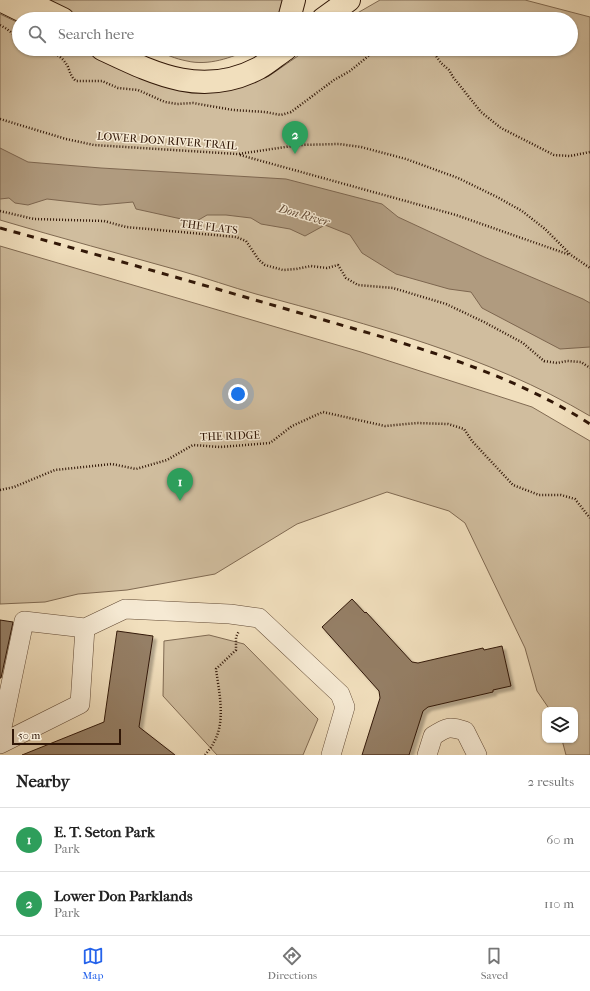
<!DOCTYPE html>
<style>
:root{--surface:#fff;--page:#f6f6f6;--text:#222;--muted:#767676;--line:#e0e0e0;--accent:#2563eb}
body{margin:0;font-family:"IM FELL French Canon",serif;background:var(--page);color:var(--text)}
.controls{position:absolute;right:12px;bottom:12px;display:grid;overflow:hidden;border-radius:8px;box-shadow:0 1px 3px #0004}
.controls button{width:36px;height:36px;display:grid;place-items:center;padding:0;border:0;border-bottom:1px solid var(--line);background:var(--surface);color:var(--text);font:20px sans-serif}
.scale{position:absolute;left:12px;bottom:10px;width:109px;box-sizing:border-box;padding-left:4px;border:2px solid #311707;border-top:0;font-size:11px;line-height:14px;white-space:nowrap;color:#311707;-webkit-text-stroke:3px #f6ead4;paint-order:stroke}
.you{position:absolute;left:238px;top:394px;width:14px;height:14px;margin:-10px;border:3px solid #fff;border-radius:50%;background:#1a73e8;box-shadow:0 0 0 6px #1a73e833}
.badge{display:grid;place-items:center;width:26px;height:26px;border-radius:50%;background:var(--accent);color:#fff;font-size:13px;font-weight:700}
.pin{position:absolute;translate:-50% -33px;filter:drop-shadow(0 1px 2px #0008)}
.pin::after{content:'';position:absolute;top:21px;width:14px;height:12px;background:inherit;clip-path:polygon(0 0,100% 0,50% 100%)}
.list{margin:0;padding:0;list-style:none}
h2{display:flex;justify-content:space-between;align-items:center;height:52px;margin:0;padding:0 16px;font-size:17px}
h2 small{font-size:13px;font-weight:400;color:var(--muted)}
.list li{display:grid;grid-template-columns:26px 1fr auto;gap:12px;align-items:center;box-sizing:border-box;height:64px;padding:0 16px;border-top:1px solid var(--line)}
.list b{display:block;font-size:15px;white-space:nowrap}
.list p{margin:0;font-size:13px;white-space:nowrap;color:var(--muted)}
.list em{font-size:13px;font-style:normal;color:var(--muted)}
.icon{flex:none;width:22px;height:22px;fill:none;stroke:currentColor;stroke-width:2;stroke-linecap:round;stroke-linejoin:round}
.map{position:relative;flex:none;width:590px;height:755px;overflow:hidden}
.search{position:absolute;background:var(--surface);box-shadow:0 1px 3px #0004;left:12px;right:12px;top:12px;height:44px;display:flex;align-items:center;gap:10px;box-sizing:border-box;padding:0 14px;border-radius:22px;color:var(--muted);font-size:15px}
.sheet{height:180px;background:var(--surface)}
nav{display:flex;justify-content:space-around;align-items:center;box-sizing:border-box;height:56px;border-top:1px solid var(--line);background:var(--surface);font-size:11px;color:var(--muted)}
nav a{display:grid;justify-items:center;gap:2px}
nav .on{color:var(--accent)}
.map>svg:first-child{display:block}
.green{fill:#d0bd9e;stroke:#806a52}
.water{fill:#b09b7f;stroke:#7d664f}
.building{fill:#957f66;stroke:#311707;filter:url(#shadow)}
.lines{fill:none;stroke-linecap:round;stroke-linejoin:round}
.minor-casing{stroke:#614934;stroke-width:20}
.highway-casing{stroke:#311707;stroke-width:24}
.path{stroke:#311707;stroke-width:2.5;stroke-dasharray:1 2;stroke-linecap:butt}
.minor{stroke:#f6ead4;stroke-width:19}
.highway{stroke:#f1dfbd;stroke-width:22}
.rail{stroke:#311707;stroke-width:3;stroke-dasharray:7 7;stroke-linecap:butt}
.labels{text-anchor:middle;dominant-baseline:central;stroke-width:3;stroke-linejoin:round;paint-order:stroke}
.street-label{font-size:11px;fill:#311707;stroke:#f6ead4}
.water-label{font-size:12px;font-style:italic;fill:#644c37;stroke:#f6ead4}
</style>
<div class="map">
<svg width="590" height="755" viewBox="0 0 590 755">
<defs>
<filter id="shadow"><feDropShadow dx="3.5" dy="3.5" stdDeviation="1" flood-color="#0004"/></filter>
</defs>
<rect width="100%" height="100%" fill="#f1dfbd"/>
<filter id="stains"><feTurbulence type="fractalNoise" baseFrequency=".005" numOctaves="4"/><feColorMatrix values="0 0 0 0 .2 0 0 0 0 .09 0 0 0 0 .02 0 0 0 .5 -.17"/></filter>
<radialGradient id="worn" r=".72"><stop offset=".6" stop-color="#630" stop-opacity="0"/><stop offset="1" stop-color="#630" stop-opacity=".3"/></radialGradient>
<!-- green -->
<path class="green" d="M 44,0 L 283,0 L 279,19 L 87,19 Z
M 380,0 L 525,0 L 590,17 L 590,416 C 487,355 370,325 256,294 C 231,287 206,278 181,271 C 121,254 60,238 0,220 L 0,14 L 19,23 L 19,49 L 76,49 L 164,86 L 202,93 L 234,89 L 269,76 L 308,49 L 571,49 L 571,19 L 347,19 Z
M 154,49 L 250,49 C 231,58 208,66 187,61 C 176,59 164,54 154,49 Z
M 0,246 L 361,352 L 532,407 L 590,441 L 590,755 L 566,755 L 562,740 L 575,740 L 575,710 L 550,710 L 537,691 L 525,648 L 465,523 L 449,511 L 387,492 L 297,524 L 215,574 L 127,590 L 78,594 L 45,602 L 0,604 Z
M 209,635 L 244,644 L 318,719 L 303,755 L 217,755 L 163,696 L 164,641 Z"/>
<!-- water -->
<path class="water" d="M 0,148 L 28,162 L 101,168 L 286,179 L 382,204 L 398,217 L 484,257 L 583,299 L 590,303 L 590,347 L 560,349 L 482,308 L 471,292 L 449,289 L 396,274 L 362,253 L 350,235 L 325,225 L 305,236 L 290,229 L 261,224 L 251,218 L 226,215 L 207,215 L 195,222 L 136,209 L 133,202 L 100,205 L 47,199 L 28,205 L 15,203 L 9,198 L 0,199 Z"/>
<!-- building -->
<path class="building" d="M 352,599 L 365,613 L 366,612 L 412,662 L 418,663 L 483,648 L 484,650 L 502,646 L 511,686 L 493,690 L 493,692 L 428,707 L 423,711 L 409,755 L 362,755 L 380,698 L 379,691 L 322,627 Z
M 0,620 L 13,622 L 1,678 L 0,678 Z
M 117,631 L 153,636 L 139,727 L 175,755 L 22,755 L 104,722 Z"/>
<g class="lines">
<defs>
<path id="minor" d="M 0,737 L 24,621 L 85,628
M 0,744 L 80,704 L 85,628 L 125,609 L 230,614 L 259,618 L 340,694 L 345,707 L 331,755
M 427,755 L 433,736 C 447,727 449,726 465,731 L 477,755"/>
<path id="highway" d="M 0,0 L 39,19
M 28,2 L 63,19
M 289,19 L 294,0
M 323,19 L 349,0
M 102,49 C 155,74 202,98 259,68 C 268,63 277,55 286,49"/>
</defs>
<!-- minor casing -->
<use href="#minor" class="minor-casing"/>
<!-- highway casing -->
<use href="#highway" class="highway-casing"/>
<!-- path -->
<path class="path" d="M 0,25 L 7,29 L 19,39
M 44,49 C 54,52 63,57 68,67 C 70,72 71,77 76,81 L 102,81 L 118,88 L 138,90 L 165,102 L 177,104 L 193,103 L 233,110 L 265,112 L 281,115 L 291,112 L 334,80 L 350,71 L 377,49
M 431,49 L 441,63 L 449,70 L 453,77 L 481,112 L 501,128 L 554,155 L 570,156 L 590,152
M 0,119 L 66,139 L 94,145 L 238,154 L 299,145 L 339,144 L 361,147 L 406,159 L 458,178 L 497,197 L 522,211 L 545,229 L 571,255 L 590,268
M 240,155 L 456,215 L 570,255
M 0,211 L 34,219 L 104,221 L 126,227 L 236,237 L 246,241 L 259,260 L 265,265 L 283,270 L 296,269 L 311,266 L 327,268 L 338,265 L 346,278 L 358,285 L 393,288 L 446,304 L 484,322 L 523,343 L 544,361 L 557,363 L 567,361 L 581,362 L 590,368
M 0,490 L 14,487 L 55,470 L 112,464 L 136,469 L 167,460 L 193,445 L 220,447 L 270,443 L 292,426 L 323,412 L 385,426 L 417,423 L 448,424 L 464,429 L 472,441 L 513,485 L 539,495 L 561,495 L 575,499 L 590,518
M 205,755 C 208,751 212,747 214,742 C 226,721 219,692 216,669 L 236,650 L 236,637 L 239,631"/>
<!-- minor -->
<use href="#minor" class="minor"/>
<!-- highway -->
<use href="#highway" class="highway"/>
<!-- rail -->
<path class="rail" d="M 0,228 C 106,257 211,287 317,318 C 410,345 508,371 590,424"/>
</g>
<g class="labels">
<!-- street labels -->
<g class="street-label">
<text transform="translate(167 141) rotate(4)">LOWER DON RIVER TRAIL</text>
<text transform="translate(209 227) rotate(7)">THE FLATS</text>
<text transform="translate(230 436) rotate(-2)">THE RIDGE</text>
</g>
<!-- water labels -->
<g class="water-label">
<text transform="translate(304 215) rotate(16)">Don River</text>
</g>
</g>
<rect width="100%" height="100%" filter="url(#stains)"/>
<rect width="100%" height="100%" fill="url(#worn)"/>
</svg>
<div class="controls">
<button><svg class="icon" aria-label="layers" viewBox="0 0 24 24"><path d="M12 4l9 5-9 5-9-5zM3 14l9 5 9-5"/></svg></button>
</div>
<div class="scale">50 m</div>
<div class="you"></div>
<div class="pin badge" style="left:180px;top:501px;background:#2e9e5b">1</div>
<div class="pin badge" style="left:295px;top:154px;background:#2e9e5b">2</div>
<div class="search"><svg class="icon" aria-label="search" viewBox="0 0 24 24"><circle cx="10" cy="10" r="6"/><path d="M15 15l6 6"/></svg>Search here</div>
</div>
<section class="sheet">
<h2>Nearby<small>2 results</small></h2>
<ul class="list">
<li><span class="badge" style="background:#2e9e5b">1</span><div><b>E. T. Seton Park</b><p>Park</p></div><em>60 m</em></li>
<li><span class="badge" style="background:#2e9e5b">2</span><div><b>Lower Don Parklands</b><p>Park</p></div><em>110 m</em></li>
</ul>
</section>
<nav>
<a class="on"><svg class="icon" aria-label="map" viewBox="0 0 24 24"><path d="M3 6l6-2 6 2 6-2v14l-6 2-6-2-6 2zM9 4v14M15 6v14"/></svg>Map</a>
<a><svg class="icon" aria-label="directions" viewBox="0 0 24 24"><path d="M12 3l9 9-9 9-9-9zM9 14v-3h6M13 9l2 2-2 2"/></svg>Directions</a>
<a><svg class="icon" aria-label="saved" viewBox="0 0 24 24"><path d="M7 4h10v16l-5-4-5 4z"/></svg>Saved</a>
</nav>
